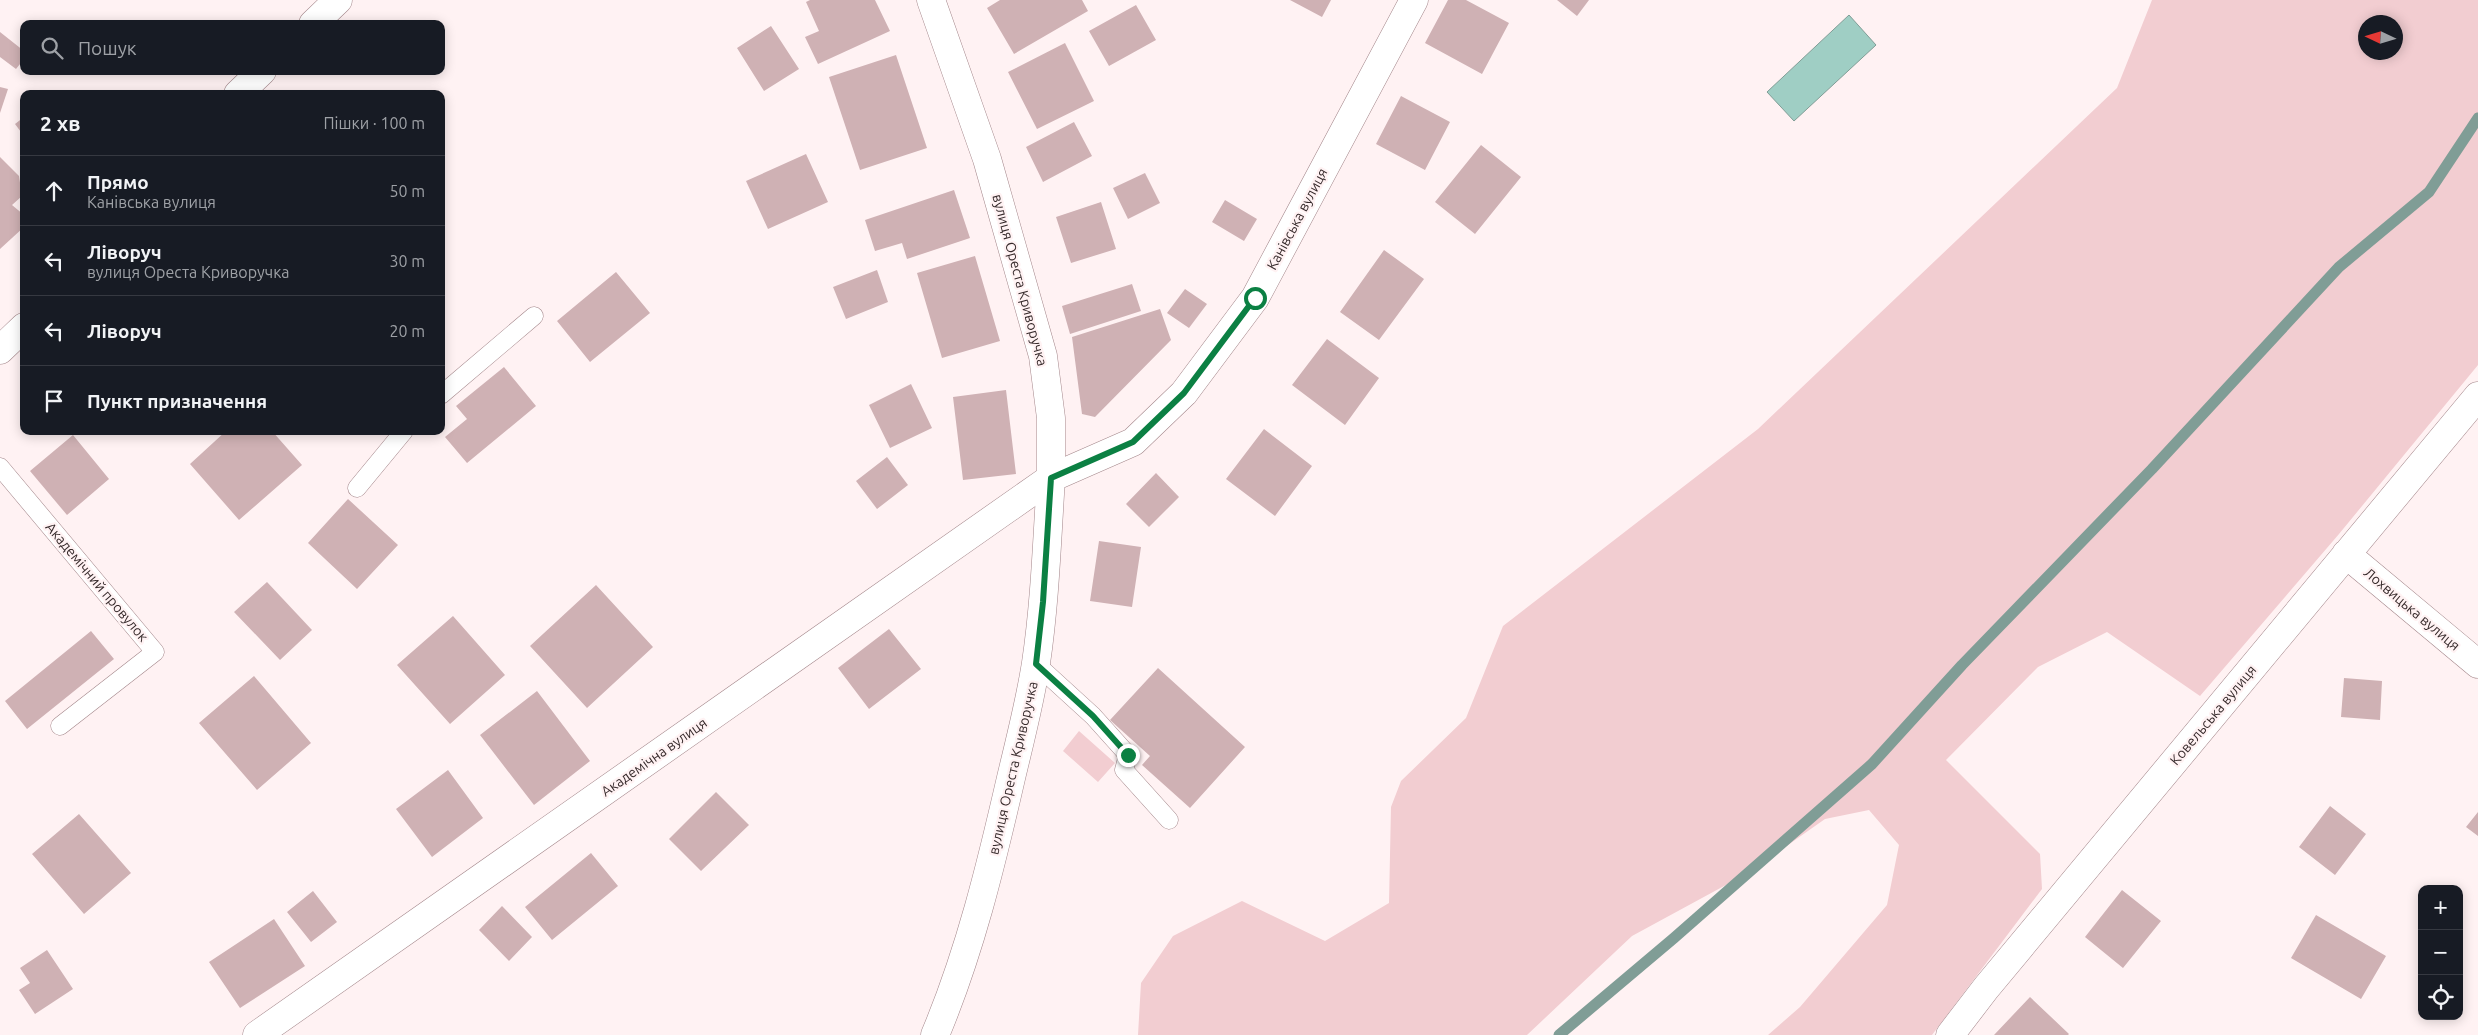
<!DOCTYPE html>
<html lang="uk">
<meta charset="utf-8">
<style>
:root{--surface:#171b24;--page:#242831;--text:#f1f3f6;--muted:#9ea1a6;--line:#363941}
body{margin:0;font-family:Ubuntu,sans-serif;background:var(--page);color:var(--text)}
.controls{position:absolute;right:15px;bottom:15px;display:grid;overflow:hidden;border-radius:10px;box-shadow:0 2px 12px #0003}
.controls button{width:45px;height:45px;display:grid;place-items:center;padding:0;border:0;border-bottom:1px solid var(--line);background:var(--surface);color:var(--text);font:25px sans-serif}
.compass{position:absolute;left:2358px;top:15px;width:45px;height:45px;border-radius:50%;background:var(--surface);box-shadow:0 2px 12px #0003;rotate:274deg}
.stop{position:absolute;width:15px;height:15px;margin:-11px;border:4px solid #0b8043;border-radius:50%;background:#fff}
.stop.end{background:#0b8043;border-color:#fff;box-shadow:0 1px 5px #0008}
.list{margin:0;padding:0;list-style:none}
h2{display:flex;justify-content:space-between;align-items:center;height:65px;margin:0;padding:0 20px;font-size:21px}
h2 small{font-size:16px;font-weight:400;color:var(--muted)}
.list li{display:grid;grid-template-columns:32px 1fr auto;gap:15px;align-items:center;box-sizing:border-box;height:70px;padding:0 20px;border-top:1px solid var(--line)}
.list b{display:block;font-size:19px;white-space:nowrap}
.list p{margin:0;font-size:16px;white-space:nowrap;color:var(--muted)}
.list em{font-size:16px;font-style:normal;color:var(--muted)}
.icon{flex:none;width:28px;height:28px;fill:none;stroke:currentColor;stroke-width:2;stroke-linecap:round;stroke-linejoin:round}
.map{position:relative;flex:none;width:2478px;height:1035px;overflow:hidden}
.search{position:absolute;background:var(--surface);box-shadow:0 2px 12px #0003;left:20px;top:20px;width:425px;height:55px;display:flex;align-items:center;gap:12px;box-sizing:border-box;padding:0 18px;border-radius:10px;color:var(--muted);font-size:19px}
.panel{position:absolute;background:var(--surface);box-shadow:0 2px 12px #0003;left:20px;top:90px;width:425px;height:345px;border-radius:10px}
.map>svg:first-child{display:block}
.green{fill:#f2cdd1;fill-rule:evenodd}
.water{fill:#9fcec4;stroke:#809d96}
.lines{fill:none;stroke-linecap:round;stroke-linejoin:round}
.stream{stroke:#809d96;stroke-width:11}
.building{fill:#cfb1b4}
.service-casing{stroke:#a3868a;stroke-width:19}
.minor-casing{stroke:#a3868a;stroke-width:29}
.tertiary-casing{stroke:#a3868a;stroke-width:29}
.service{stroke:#fff;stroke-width:18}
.minor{stroke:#fff;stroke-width:28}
.tertiary{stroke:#fff;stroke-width:28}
.route{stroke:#0b8043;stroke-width:6}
.labels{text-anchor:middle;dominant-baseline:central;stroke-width:4.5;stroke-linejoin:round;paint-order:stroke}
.street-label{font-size:14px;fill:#362a2b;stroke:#fff2f3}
</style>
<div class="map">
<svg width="2478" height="1035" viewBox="0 0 2478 1035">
<rect width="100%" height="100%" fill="#fff2f3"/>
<!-- green -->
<path class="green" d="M 2152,0 L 2478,0 L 2478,365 L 2339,534 L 2200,696 L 2107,632 L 2038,667 L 1946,760 L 2040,854 L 2042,889 L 1932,1035 L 1768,1035 L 1800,1007 L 1887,905 L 1899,845 L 1869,810 L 1825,819 L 1748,873 L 1632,936 L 1527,1035 L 1138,1035 L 1141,983 L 1173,936 L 1242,901 L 1325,941 L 1389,903 L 1391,807 L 1401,781 L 1466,718 L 1503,626 L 1758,429 L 2117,88 ZM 2366,22 L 2396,22 L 2396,52 L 2366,52 Z
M 1079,731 L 1115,763 L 1098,782 L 1063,751 Z"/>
<!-- water -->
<path class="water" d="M 1849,15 L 1876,45 L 1794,121 L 1767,92 Z"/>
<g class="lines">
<!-- stream -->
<path class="stream" d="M 1559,1035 L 1674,938 L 1872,764 L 1962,665 L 2152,469 L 2339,267 L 2429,192 L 2478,118"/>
</g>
<!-- building -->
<path class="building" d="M 810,0 L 875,0 L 890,31 L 818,64 L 805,37 L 819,31 L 806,2 Z
M 1000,0 L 1082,0 L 1088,11 L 1014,54 L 987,8 Z
M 1290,0 L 1331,0 L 1322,17 Z
M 1448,0 L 1466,0 L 1509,23 L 1482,74 L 1425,43 Z
M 1557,0 L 1589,0 L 1577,16 Z
M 1136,5 L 1156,40 L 1109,66 L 1089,31 Z
M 771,26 L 799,69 L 764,91 L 737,48 Z
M 0,32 L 24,51 L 24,59 L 16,69 L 0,57 Z
M 1065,43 L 1094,101 L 1037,129 L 1008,72 Z
M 896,55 L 927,148 L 860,170 L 829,77 Z
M 0,87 L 8,89 L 0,113 Z
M 1401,96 L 1450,122 L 1425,170 L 1376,144 Z
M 24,117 L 24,136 L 15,124 Z
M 1074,122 L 1092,156 L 1043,182 L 1026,147 Z
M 1481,145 L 1521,177 L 1475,234 L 1435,202 Z
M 806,154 L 828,202 L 768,229 L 746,181 Z
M 0,157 L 19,176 L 22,196 L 12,205 L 24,215 L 24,227 L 0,249 Z
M 1145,173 L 1160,203 L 1128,219 L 1113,188 Z
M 954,190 L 970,238 L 907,259 L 902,243 L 875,251 L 865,220 Z
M 1225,200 L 1257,219 L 1244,241 L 1212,222 Z
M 1101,202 L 1116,249 L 1071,263 L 1056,217 Z
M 1384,250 L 1424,279 L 1379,340 L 1340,312 Z
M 975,256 L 1000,341 L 942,358 L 917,273 Z
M 877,270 L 888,302 L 846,319 L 833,287 Z
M 616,272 L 650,313 L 590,362 L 557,321 Z
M 1132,284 L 1141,311 L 1070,334 L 1062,306 Z
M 1185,289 L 1207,304 L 1189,328 L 1167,313 Z
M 1160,309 L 1171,340 L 1095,417 L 1082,414 L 1072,337 Z
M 1327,339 L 1379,378 L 1345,425 L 1292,385 Z
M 504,367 L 536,406 L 467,463 L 445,437 L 467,419 L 456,406 Z
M 911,384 L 932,428 L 890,448 L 869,405 Z
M 1006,390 L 1016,474 L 963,480 L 953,397 Z
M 1264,429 L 1312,466 L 1275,516 L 1226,479 Z
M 226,431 L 272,431 L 302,465 L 239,520 L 190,464 Z
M 73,435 L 109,479 L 67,515 L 30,471 Z
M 887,457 L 908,485 L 877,509 L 856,481 Z
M 1156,473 L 1179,497 L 1149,527 L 1126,504 Z
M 348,499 L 398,545 L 357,589 L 308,543 Z
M 1099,541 L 1141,547 L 1132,607 L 1090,601 Z
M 267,582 L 312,630 L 280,660 L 234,612 Z
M 596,585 L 653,647 L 587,708 L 530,646 Z
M 453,616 L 505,675 L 450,724 L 397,665 Z
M 889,629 L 921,669 L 869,709 L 838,668 Z
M 91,631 L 114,659 L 27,729 L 5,701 Z
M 1158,668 L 1245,747 L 1190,808 L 1142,765 L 1150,756 L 1110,720 Z
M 254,676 L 311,743 L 257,790 L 199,723 Z
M 2344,678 L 2382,681 L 2380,720 L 2341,717 Z
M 537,691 L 590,761 L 534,805 L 480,735 Z
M 448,770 L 483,818 L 432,857 L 396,809 Z
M 716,792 L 749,825 L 701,871 L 669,839 Z
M 2330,806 L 2366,834 L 2335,875 L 2299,847 Z
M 2478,812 L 2478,836 L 2466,827 Z
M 79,814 L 131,873 L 84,914 L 32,854 Z
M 591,853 L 618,886 L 552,940 L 525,907 Z
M 2122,890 L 2161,921 L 2123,968 L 2085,937 Z
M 313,891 L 337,922 L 311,942 L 287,912 Z
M 502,906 L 532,937 L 509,961 L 479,930 Z
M 2316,915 L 2386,956 L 2361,999 L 2291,958 Z
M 274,919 L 305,966 L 240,1008 L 209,962 Z
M 47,950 L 73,989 L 35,1014 L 19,990 L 30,983 L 20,968 Z
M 2030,997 L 2069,1034 L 2068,1035 L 1994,1035 Z"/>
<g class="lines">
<defs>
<path id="service" d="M 441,395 L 534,316
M 0,467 L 155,652 L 60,726
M 357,488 L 404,431
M 1036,664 L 1093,716 L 1128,755 L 1124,770 L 1169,820"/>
<path id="minor" d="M 313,24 L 338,0
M 238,94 L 262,71
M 0,350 L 24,327
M 2346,554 L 2478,664
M 257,1035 L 1051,478 L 1051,418 L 1043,356 L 987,159 L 931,0
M 1950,1035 L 1986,988 L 2478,396"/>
<path id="tertiary" d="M 935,1035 C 970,952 991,865 1011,778 C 1020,740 1030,702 1036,663 C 1045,602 1047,540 1051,478 L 1133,442 L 1184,393 L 1255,298 L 1414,0"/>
</defs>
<!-- service casing -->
<use href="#service" class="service-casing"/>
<!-- minor casing -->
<use href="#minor" class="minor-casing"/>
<!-- tertiary casing -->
<use href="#tertiary" class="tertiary-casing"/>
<!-- service -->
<use href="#service" class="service"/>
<!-- minor -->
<use href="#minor" class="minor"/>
<!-- tertiary -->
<use href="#tertiary" class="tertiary"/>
</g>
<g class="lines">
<!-- route -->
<path class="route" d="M 1128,755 L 1093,716 L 1036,664 L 1043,602 L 1051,478 L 1133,442 L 1184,393 L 1255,298"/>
</g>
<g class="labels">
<!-- street labels -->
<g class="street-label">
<text transform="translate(1297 219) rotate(-62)">Канівська вулиця</text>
<text transform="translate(1020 280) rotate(75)">вулиця Ореста Криворучка</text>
<text transform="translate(97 582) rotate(50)">Академічний провулок</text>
<text transform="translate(2412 609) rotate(40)">Лохвицька вулиця</text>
<text transform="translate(2213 715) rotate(-50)">Ковельська вулиця</text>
<text transform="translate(654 757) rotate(-35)">Академічна вулиця</text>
<text transform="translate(1013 768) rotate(-77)">вулиця Ореста Криворучка</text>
</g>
</g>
</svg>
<div class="controls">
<button>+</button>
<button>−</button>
<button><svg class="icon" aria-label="locate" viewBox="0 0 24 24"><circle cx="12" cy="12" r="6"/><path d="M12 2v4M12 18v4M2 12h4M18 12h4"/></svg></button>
</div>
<svg class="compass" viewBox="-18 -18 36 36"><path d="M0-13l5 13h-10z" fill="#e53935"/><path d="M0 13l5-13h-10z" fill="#9ea1a6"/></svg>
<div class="stop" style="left:1255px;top:298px"></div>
<div class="stop end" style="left:1128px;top:755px"></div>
<div class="search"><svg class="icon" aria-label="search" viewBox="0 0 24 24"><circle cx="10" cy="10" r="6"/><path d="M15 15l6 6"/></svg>Пошук</div>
<section class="panel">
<h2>2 хв<small>Пішки · 100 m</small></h2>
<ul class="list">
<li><svg class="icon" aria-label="ahead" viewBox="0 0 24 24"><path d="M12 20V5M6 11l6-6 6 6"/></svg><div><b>Прямо</b><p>Канівська вулиця</p></div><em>50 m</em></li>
<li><svg class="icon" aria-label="left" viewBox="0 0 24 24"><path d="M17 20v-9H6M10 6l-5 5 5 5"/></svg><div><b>Ліворуч</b><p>вулиця Ореста Криворучка</p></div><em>30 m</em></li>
<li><svg class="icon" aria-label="left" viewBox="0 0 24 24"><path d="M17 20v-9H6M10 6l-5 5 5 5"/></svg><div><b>Ліворуч</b></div><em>20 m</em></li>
<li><svg class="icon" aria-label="arrive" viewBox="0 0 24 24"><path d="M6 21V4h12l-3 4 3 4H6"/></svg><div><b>Пункт призначення</b></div></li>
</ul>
</section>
</div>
